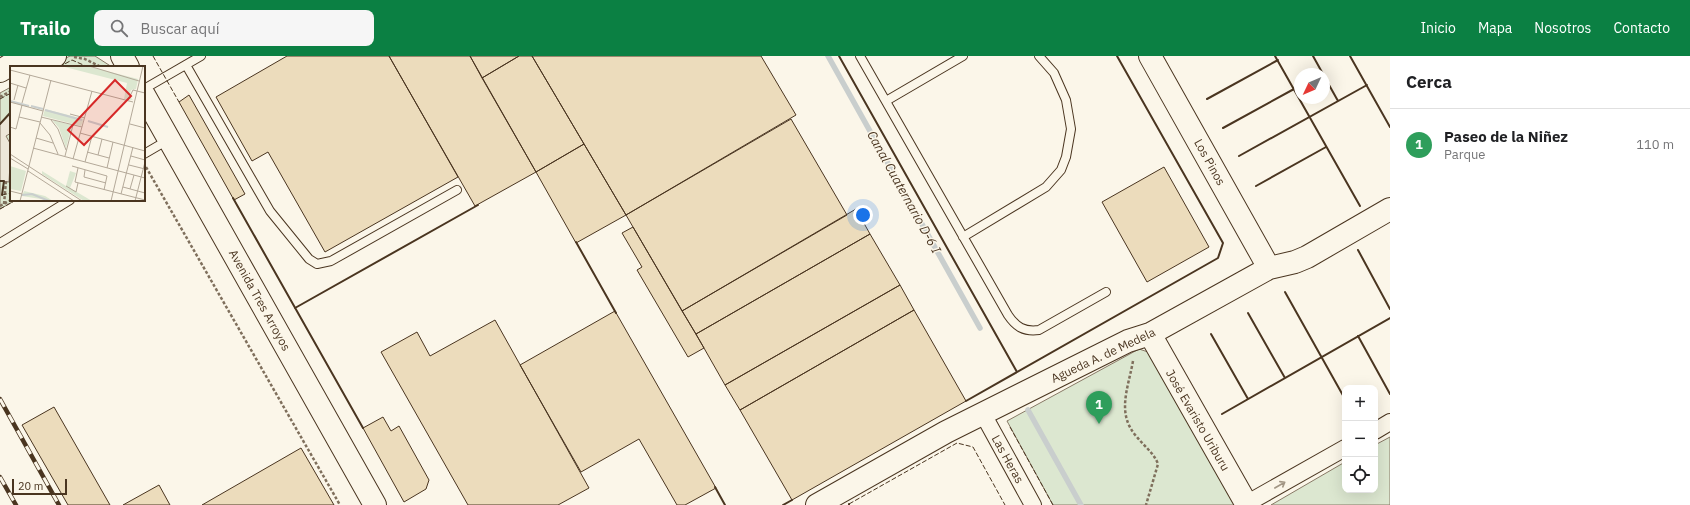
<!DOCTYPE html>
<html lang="es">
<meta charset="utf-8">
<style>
:root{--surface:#fff;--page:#f6f6f6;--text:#202124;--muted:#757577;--line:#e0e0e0;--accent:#0b8043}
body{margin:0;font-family:"IBM Plex Sans",sans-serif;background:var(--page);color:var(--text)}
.controls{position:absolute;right:12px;bottom:12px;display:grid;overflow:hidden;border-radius:8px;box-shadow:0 4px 16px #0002}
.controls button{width:36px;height:36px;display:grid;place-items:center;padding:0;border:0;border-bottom:1px solid var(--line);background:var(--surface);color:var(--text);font:20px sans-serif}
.compass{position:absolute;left:1294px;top:12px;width:36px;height:36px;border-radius:50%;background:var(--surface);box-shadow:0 4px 16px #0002;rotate:226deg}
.scale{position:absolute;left:12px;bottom:10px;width:55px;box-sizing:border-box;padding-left:4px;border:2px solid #4a3520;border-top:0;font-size:11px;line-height:14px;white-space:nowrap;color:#4a3520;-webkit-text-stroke:3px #fbf6e9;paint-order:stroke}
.you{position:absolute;left:863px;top:159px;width:14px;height:14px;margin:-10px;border:3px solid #fff;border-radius:50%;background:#1a73e8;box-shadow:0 0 0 6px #1a73e833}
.badge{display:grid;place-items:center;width:26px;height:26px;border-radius:50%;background:var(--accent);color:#fff;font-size:13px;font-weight:700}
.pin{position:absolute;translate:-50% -33px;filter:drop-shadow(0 1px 2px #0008)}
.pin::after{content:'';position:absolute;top:21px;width:14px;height:12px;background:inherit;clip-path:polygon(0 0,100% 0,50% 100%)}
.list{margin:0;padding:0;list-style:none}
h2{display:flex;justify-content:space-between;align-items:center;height:52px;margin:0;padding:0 16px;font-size:17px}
h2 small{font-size:13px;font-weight:400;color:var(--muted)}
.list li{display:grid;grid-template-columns:26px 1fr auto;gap:12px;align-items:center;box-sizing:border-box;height:72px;padding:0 16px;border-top:1px solid var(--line)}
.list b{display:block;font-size:15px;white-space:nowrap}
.list p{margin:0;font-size:13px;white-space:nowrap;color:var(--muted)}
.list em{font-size:13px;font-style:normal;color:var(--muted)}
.icon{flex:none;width:22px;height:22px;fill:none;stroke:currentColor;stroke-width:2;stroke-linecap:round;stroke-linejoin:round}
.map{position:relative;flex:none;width:1390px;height:449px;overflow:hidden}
header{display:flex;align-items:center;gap:24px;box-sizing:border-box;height:56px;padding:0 20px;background:var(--accent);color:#fff}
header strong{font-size:19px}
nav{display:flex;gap:22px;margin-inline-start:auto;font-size:14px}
.search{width:280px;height:36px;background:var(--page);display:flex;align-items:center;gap:10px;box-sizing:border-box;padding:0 14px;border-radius:8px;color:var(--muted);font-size:15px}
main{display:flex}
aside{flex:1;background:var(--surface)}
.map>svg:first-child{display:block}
.green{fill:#dce7d0;stroke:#887966}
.parking{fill:#ede7d9;stroke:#887966}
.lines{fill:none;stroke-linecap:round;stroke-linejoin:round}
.stream{stroke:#c9cecd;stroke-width:5.5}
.building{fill:#ecdcbc;stroke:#4a3520}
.lane-casing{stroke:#4a3520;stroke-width:10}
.street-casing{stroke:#4a3520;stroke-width:18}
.secondary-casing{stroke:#4a3520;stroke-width:24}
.primary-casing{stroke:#4a3520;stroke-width:24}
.path{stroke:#7f6f5c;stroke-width:2.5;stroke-dasharray:3 2;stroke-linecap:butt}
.lane{stroke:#fbf6e9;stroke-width:8}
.street{stroke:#fbf6e9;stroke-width:16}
.secondary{stroke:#fbf6e9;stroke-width:22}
.primary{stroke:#fbf6e9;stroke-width:22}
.rail-casing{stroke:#4a3520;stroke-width:4.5}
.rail{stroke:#fbf6e9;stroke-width:3;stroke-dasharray:9;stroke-linecap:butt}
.fence{stroke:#4a3520;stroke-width:1;stroke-dasharray:5 2;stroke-linecap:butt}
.wall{stroke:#4a3520;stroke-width:2}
.oneway{stroke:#a29684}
.labels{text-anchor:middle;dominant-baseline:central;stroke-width:3;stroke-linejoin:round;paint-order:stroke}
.street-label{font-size:12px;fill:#4a3520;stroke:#fbf6e9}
.water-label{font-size:13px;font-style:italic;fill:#4a3520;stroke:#fbf6e9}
.inset-river{fill:none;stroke:#c9cecd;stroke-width:2}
.inset-road{fill:none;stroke:#b4a999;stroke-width:1}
.view{fill:#d62828;fill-opacity:0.15;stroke:#d62828;stroke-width:2}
.inset-edge{fill:none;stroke:#4a3520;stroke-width:2}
</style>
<header>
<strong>Trailo</strong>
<div class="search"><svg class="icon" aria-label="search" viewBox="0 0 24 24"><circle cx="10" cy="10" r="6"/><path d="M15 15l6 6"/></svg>Buscar aquí</div>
<nav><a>Inicio</a><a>Mapa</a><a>Nosotros</a><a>Contacto</a></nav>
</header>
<main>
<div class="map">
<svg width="1390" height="449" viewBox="0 0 1390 449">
<rect width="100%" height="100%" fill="#fbf6e9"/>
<!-- green -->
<path class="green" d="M 70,0 L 95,0 L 112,11 L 48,11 Z
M 11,31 L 11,144 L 16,144 L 0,153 L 0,37 Z
M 1139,293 L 1148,296 L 1235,449 L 1053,449 L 1007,365 Z
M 1390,381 L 1390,449 L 1271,449 L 1345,406 L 1345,434 L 1375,434 L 1375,389 Z"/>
<!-- parking -->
<path class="parking" d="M 11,56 L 11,77 L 6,80 L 11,89 L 9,126 L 0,125 L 0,68 Z"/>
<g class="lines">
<!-- stream -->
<path class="stream" d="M 828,0 L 980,272
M 1028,354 L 1081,449"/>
</g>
<!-- building -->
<path class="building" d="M 287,0 L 389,0 L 458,121 L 325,196 L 268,96 L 252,105 L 216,41 Z
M 389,0 L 470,0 L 536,116 L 475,150 Z
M 470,0 L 519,0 L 482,22 Z
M 519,0 L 532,0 L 584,88 L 536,116 L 482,22 Z
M 532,0 L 761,0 L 796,59 L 626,159 Z
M 189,39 L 245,138 L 234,144 L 179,46 Z
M 791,63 L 847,159 L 682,255 L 626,159 Z
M 584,88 L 626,159 L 576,187 L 536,116 Z
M 1164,111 L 1209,191 L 1147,226 L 1102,146 Z
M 856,153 L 870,178 L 696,278 L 682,255 Z
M 633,171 L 704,292 L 688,301 L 637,214 L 642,211 L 622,177 Z
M 870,178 L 900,229 L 725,329 L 696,278 Z
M 900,229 L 914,254 L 740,354 L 725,329 Z
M 914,254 L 966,345 L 792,444 L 740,354 Z
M 615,255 L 716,432 L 685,449 L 677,449 L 639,383 L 581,416 L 520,309 Z
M 495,264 L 589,432 L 558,449 L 468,449 L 381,296 L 417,276 L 430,300 Z
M 54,351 L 110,449 L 68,449 L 22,369 Z
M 383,361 L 391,375 L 399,370 L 429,424 L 426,433 L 404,446 L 363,372 Z
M 301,392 L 334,449 L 202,449 Z
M 159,429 L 170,449 L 123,449 Z"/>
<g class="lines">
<defs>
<path id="lane" d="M 860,0 L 1008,259 C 1016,271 1024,276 1039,274 L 1106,236
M 186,9 L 270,155 L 309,203 L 317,208 L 331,205 L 457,134
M 144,33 L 201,0
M 886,45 L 963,0
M 144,98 L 168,84
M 963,181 L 1046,131 L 1061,114 L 1066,101 L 1071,73 L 1066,44 L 1054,17 L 1039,0
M 0,187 L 70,144"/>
<path id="street" d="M 983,358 L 1033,449
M 1375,375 L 1390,366
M 1246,448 L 1345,392"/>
<path id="secondary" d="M 122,0 L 128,11
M 1150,0 L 1269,212
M 144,39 L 375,449
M 1150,278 L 1247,449
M 817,449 L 946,376 L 1128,285 L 1150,278 L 1269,212 L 1295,206 L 1307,201 L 1390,153"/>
<path id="primary" d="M 35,11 L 55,0
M 0,15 L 25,0"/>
</defs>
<!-- lane casing -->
<use href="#lane" class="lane-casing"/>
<!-- street casing -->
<use href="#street" class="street-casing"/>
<!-- secondary casing -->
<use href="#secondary" class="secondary-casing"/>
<!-- primary casing -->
<use href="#primary" class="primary-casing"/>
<!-- path -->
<path class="path" d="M 74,1 L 85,3 L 101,11
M 0,41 L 11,35
M 146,111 L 340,449
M 4,148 L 6,125
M 0,150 L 11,144
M 1133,305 C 1128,333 1116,358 1137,381 C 1144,390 1154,397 1158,408 L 1146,449"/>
<!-- lane -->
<use href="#lane" class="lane"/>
<!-- street -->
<use href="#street" class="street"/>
<!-- secondary -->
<use href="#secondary" class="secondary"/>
<!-- primary -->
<use href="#primary" class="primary"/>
<defs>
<path id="rail" d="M 0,343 L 59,449
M 0,421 L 16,449"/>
</defs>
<!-- rail casing -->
<use href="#rail" class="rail-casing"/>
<!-- rail -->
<use href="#rail" class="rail"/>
<!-- fence -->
<path class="fence" d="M 153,0 L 179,46
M 59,11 L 72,4 L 88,11
M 0,43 L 11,37
M 2,139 L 11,137
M 0,153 L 16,144
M 1010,371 L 1053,449
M 849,448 L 957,387 L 973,391 L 1005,449"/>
<!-- wall -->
<path class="wall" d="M 839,0 L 1017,316
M 1275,0 L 1360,150
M 1313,0 L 1323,18
M 1350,0 L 1390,71
M 1324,20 L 1338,45
M 1207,43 L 1278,4
M 0,68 L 11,56
M 1223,72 L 1294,33
M 1239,100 L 1367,29
M 0,125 L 4,125 L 2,139
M 1256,130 L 1326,91
M 233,142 L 363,372
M 576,186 L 616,257
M 1358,194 L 1390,253
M 1285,236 L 1345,343
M 295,252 L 478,149
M 1248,257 L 1285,322
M 1211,278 L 1248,343
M 1358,280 L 1390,338
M 966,345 L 1218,202 L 1223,187 L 1117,0
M 1222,358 L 1390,262
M 715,431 L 725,449
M 849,448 L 849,449
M 783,449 L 792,444"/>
</g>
<!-- one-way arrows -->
<defs><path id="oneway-shaft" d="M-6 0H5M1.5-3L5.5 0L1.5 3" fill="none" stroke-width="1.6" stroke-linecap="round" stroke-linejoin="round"/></defs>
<use class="oneway" href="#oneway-shaft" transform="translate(1280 429) rotate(-30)"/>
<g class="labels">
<!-- street labels -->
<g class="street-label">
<text transform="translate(1210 106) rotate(61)">Los Pinos</text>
<text transform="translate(260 244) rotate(61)">Avenida Tres Arroyos</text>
<text transform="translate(1103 299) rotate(-25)">Agueda A. de Medela</text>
<text transform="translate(1198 364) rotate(60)">José Evaristo Uriburu</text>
<text transform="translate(1008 403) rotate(61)">Las Heras</text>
</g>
<!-- water labels -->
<g class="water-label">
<text transform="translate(904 136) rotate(61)">Canal Cuaternario D-6 I</text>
</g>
</g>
<!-- overview -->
<g transform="translate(10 10)">
<rect width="135" height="135" fill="#fbf6e9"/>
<path d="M 51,0 L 77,0 L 128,13 L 126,23 L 121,24 L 119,30 L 123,34 L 114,33 L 117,17 ZM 35,43 L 74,53 L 71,60 L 33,50 ZM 42,54 L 62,59 L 56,82 L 49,62 ZM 0,100 L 16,105 L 11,125 L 0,123 ZM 32,105 L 56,120 L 60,105 L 66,107 L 60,122 L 82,135 L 74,135 L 32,108 ZM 14,125 L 35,130 L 43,135 L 12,130 Z" fill="#dce7d0"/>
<path class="inset-river" d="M 0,35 L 19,40M 21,40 L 33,43M 35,44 L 72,54M 78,55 L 98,61M 12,129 L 22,128 L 39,135"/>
<path class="inset-road" d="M 79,0 L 129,15M 0,4 L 123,36M 0,17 L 16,22M 4,34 L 8,19M 118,34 L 123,24 L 135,27M 0,36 L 33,45M 12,37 L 20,9M 60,48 L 75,52M 9,51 L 30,56M 31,51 L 72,61M 41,54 L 48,63 L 56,84M 30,57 L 40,69 L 48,88M 120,58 L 135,62M 0,61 L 6,63 L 12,39M 70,67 L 135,85M 26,72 L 43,77M 23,82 L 135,112M 77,86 L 99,92M 0,88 L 72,135M 88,89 L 92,73M 55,90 L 63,59M 121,90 L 135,94M 0,92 L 18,103M 63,93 L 82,25M 75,96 L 82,70M 119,99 L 135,103M 62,100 L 97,110 L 94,124M 68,102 L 65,116 L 135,134M 97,102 L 103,76M 75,104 L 74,111 L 96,117M 18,105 L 64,135M 56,120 L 66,126 L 68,117M 113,121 L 135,127M 120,123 L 124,109M 0,125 L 12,128M 111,128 L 123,81M 10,135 L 41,14M 101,135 L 133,0M 125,135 L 135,96"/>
<path class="view" d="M 105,14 L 121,30 L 74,79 L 58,64 Z"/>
<rect width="135" height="135" class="inset-edge"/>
</g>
</svg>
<div class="controls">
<button>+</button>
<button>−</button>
<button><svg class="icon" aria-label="locate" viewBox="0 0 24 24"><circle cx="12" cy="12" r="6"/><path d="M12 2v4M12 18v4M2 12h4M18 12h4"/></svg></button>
</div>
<svg class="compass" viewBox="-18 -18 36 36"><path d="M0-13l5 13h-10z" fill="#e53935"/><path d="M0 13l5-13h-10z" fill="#757577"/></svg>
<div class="scale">20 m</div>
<div class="you"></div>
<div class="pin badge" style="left:1099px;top:368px;background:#2e9e5b">1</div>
</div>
<aside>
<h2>Cerca<small></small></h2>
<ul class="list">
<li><span class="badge" style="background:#2e9e5b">1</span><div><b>Paseo de la Niñez</b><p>Parque</p></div><em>110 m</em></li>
</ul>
</aside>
</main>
